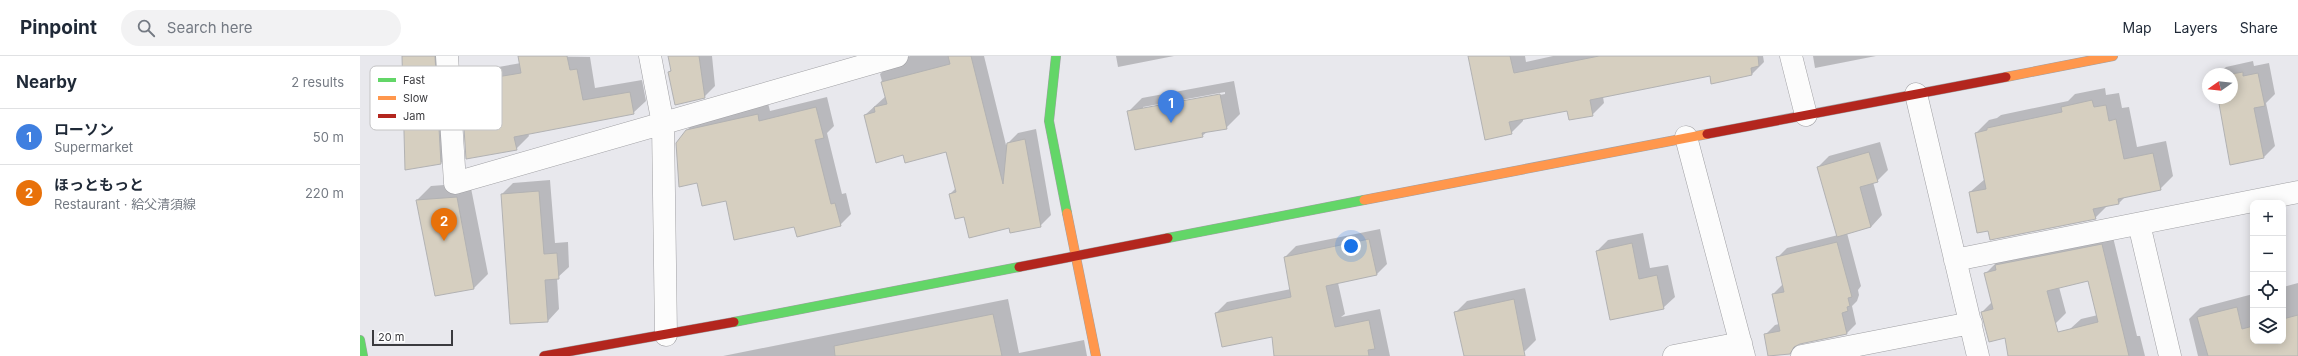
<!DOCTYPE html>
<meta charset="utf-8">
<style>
:root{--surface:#fff;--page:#f2f2f3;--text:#1f2937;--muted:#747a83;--line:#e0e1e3;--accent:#78787c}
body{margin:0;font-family:Inter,"Noto Sans JP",sans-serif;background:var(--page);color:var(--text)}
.controls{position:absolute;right:12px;bottom:12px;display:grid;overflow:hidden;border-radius:8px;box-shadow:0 2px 10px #0003}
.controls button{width:36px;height:36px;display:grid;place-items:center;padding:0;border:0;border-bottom:1px solid var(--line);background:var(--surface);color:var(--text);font:20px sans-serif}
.compass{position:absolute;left:1842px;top:12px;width:36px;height:36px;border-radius:50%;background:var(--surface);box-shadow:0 2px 10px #0003;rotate:256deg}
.scale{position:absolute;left:12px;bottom:10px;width:81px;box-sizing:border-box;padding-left:4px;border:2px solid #3b3b3f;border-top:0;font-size:11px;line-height:14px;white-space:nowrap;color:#3b3b3f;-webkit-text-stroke:3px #fff;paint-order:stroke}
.you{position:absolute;left:991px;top:190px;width:14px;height:14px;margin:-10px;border:3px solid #fff;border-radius:50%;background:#1a73e8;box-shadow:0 0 0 6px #1a73e833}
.badge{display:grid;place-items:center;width:26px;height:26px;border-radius:50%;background:var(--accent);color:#fff;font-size:13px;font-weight:700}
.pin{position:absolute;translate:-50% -33px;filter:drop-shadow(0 1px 2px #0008)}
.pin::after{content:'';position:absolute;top:21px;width:14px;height:12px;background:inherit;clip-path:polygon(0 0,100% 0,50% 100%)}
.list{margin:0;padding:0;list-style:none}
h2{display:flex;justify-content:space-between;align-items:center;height:52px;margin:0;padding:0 16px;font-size:17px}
h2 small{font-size:13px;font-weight:400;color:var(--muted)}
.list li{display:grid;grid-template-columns:26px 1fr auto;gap:12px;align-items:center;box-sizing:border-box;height:56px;padding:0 16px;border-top:1px solid var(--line)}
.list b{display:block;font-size:15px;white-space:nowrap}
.list p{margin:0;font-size:13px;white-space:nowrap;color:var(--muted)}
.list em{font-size:13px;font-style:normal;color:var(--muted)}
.icon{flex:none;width:22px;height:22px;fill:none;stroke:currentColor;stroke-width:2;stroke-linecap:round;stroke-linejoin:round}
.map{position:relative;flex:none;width:1938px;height:300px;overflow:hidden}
header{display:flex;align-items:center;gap:24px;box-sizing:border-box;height:56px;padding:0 20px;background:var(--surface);border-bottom:1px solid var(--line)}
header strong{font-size:19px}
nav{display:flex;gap:22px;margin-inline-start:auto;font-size:14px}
.search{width:280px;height:36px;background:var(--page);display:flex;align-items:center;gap:10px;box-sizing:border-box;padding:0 14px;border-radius:22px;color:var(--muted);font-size:15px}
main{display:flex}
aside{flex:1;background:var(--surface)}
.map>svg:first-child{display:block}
.shadow{fill:#0003;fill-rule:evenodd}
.building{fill:#d6cfc0;stroke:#b2b2b3;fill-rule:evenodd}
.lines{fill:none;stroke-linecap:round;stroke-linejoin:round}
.street-casing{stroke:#a0a0a4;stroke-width:23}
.fast-casing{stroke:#a0a0a4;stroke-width:10}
.slow-casing{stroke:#a0a0a4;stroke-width:10}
.jam-casing{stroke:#a0a0a4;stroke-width:10}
.street{stroke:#fcfcfc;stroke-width:22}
.fast{stroke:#63d668;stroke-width:9}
.slow{stroke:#ff974d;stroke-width:9}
.jam{stroke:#b3261e;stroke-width:9}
.key{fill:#fff;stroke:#c4c4c5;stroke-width:1}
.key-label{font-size:11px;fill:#3b3b3f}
</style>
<header>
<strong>Pinpoint</strong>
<div class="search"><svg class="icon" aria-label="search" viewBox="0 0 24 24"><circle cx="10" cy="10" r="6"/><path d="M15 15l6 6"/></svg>Search here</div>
<nav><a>Map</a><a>Layers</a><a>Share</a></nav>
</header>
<main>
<aside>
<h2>Nearby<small>2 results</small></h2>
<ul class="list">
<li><span class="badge" style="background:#3f7fe0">1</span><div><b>ローソン</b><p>Supermarket</p></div><em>50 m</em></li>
<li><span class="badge" style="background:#e8710a">2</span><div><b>ほっともっと</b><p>Restaurant · 給父清須線</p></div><em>220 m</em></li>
</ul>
</aside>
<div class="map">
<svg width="1938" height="300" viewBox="0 0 1938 300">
<rect width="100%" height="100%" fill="#e8e8ed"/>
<!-- shadow -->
<path class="shadow" d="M 43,0 L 86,0 L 92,96 L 81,107 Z
M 159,0 L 230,1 L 235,32 L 282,24 L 286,45 L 273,57 L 168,77 L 169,80 L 156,93 L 102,28 L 115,15 L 161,7 Z
M 309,0 L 352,0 L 355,30 L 344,41 L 309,16 L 312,13 Z
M 550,0 L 624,0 L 646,89 L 658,77 L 676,73 L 691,159 L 680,170 L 650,171 L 604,160 L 590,138 L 596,132 L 586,95 L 544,98 L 505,59 L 526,40 L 520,18 L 531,8 Z
M 756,0 L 814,0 L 758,11 Z
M 1109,0 L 1165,0 L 1166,6 L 1193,0 L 1403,0 L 1404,6 L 1392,18 L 1350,19 L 1243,41 L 1244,47 L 1232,59 L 1208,53 L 1163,62 L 1163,65 L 1151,77 Z
M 1453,0 L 1516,0 L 1455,12 Z
M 1893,5 L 1894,10 L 1909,7 L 1915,38 L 1906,47 L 1915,90 L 1904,101 L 1858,42 L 1872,42 L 1872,18 L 1858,18 L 1866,11 Z
M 874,25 L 880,58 L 866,72 L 847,76 L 842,80 L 768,56 L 782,42 ZM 865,36 L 865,38 L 783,53 L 783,51 Z
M 1745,32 L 1746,39 L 1759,37 L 1762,52 L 1769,51 L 1777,91 L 1806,85 L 1813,120 L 1800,133 L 1766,140 L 1759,147 L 1748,149 L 1735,162 L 1629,174 L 1610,136 L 1625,123 L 1616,77 L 1629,64 L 1637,62 L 1641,59 L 1708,45 L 1715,38 Z
M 467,41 L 474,70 L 467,77 L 482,138 L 486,137 L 491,158 L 480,169 L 435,170 L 366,144 L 338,125 L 327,74 L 338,63 L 408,47 L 410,55 Z
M 1520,86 L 1528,114 L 1517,125 L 1513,126 L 1522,159 L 1511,171 L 1487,177 L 1501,230 L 1498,234 L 1499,239 L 1497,245 L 1492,250 L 1496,268 L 1486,278 L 1440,287 L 1430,297 L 1410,300 L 1405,279 L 1415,269 L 1419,268 L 1413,238 L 1423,228 L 1417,202 L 1427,192 L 1478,179 L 1458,111 L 1469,100 Z
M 190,124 L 195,187 L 208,186 L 209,211 L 197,222 L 199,253 L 188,265 L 142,138 L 153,127 Z
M 110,127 L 128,218 L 114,232 L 76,239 L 57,144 L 71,130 Z
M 1020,173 L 1027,208 L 1016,219 L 978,227 L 985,258 L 981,261 L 1020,253 L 1030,300 L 977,300 L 972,272 L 975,268 L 863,289 L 856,257 L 867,246 L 931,233 L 925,201 L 936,190 Z
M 1283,177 L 1290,212 L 1308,209 L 1315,241 L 1303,252 L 1237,195 L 1248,184 Z
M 1752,177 L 1777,280 L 1780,280 L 1785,300 L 1717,300 L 1710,273 L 1721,263 L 1738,259 L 1729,223 L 1699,231 L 1706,257 L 1695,268 L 1622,256 L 1632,246 L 1625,218 L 1636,207 Z
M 1938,227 L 1938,300 L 1838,300 L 1829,263 L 1840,252 L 1893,238 L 1893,285 L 1923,285 L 1923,231 Z
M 1165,232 L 1176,284 L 1165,295 L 1142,300 L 1105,300 L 1096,256 L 1107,245 Z
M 648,243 L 659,297 L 724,284 L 727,300 L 363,300 Z"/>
<!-- building -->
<path class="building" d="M 42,0 L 75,0 L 81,108 L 45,114 Z
M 158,0 L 207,0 L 210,14 L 217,13 L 223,44 L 270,36 L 274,58 L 154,81 L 157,94 L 106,103 L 101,27 L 161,17 Z
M 308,0 L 339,0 L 345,42 L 315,49 L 308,16 L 311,15 Z
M 588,0 L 611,0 L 643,128 L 647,87 L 665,83 L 681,171 L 650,177 L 649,172 L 609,182 L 604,161 L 595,163 L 589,138 L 596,136 L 586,96 L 545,107 L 543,99 L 516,107 L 504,59 L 515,56 L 514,51 L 527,48 L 521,26 L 590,8 Z
M 1108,0 L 1150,0 L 1154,17 L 1239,0 L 1398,0 L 1399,10 L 1391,12 L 1392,19 L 1351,28 L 1350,20 L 1230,44 L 1233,60 L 1209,64 L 1207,55 L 1149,66 L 1152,78 L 1125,84 Z
M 1883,16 L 1883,20 L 1898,17 L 1905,50 L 1894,52 L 1904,102 L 1870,109 L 1858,42 L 1872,42 L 1871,18 Z
M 860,38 L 867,73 L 842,77 L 843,81 L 775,94 L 767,55 Z
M 1732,44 L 1734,51 L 1746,49 L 1749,65 L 1756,63 L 1764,103 L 1793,97 L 1801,134 L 1758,143 L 1759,148 L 1733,153 L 1736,163 L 1630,184 L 1628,175 L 1617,177 L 1609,136 L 1626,133 L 1615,77 L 1627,74 L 1627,72 L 1702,56 L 1701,51 Z
M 456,51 L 464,82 L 455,84 L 471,148 L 475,147 L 481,170 L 437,181 L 434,171 L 374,184 L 366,145 L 342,150 L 337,127 L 319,131 L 316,87 L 326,74 L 398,58 L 399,65 Z
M 1509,96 L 1518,126 L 1500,131 L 1511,171 L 1477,181 L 1457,111 Z
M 179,135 L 184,198 L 197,197 L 199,223 L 185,224 L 188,266 L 150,268 L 141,138 Z
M 97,141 L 114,233 L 75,240 L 56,144 Z
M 1009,183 L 1017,219 L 966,230 L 975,271 L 1009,264 L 1015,293 L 1008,294 L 1009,300 L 914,300 L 912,281 L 862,291 L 855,257 L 931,241 L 924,201 Z
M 1477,186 L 1492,241 L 1488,242 L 1490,250 L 1487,251 L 1488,255 L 1482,257 L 1487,278 L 1440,288 L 1434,291 L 1430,298 L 1408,300 L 1404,278 L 1420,275 L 1412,238 L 1424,236 L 1416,201 Z
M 1272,187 L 1279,223 L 1297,219 L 1304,253 L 1250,264 L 1236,195 Z
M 1742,188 L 1769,300 L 1648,300 L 1645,282 L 1629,286 L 1621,256 L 1633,253 L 1624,217 L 1636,214 L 1635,209 ZM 1728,225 L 1738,266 L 1698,276 L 1687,235 Z
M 1154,243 L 1165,300 L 1104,300 L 1094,256 Z
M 1877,251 L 1882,273 L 1893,270 L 1893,285 L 1923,285 L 1923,263 L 1938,259 L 1938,300 L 1848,300 L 1837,261 Z
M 633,258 L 642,300 L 475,300 L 474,290 Z"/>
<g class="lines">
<defs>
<path id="street" d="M 87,0 L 95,127 L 537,0
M 290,0 L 303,68 L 306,279
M 1431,0 L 1446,59
M 1556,38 L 1618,300
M 1326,81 L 1384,300
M 1779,168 L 1810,300
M 1595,204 L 1938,136
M 1314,300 L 1381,287
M 1442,300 L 1611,267"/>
<path id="fast" d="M 696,0 L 689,65 L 707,157
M 808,182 L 1004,144
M 374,266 L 659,211
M 0,284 L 3,300"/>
<path id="slow" d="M 1646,21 L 1753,0
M 1004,144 L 1347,78
M 707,157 L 736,300"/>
<path id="jam" d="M 1347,78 L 1646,21
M 659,211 L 808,182
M 184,300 L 374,266"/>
</defs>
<!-- street casing -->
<use href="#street" class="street-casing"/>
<!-- fast casing -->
<use href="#fast" class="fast-casing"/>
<!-- slow casing -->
<use href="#slow" class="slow-casing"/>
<!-- jam casing -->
<use href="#jam" class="jam-casing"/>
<!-- street -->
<use href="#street" class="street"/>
<!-- fast -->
<use href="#fast" class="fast"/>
<!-- slow -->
<use href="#slow" class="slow"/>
<!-- jam -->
<use href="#jam" class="jam"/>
</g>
<!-- legend -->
<rect x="10" y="10" width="132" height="64" rx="6" class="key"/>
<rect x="18" y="22" width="18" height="4" fill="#63d668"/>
<rect x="18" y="40" width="18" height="4" fill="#ff974d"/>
<rect x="18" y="58" width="18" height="4" fill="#b3261e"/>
<g class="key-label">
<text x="43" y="28">Fast</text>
<text x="43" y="46">Slow</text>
<text x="43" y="64">Jam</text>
</g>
</svg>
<div class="controls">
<button>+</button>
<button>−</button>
<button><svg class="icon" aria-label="locate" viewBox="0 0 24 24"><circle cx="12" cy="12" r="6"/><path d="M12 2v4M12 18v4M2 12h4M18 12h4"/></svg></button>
<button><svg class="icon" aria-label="layers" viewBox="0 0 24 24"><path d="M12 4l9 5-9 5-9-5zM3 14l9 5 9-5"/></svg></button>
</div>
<svg class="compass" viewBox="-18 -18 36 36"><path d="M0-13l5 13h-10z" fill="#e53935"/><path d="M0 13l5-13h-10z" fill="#747a83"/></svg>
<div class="scale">20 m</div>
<div class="you"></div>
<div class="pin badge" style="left:811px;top:67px;background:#3f7fe0">1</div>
<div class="pin badge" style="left:84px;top:185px;background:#e8710a">2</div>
</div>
</main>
